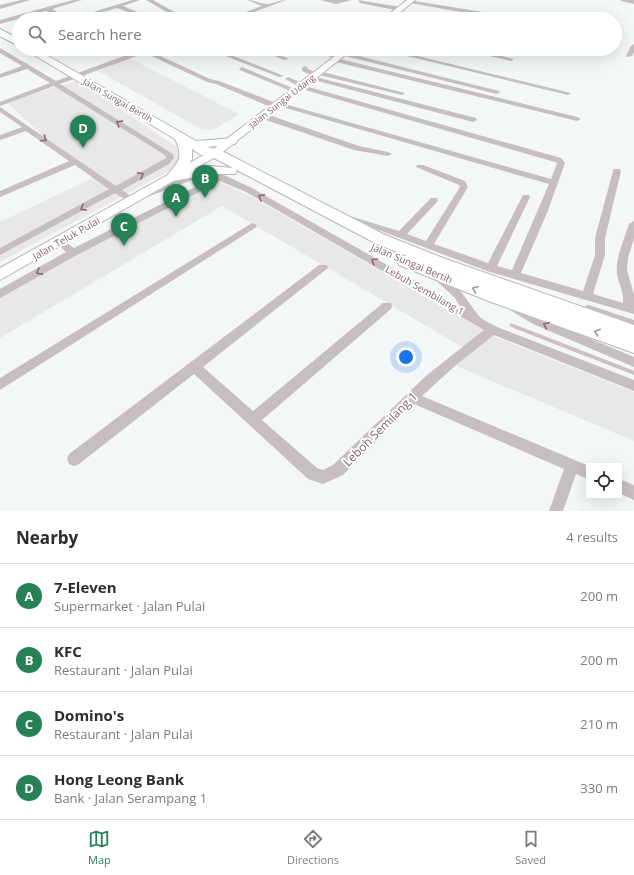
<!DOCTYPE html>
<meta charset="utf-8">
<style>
:root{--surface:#fff;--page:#f7f7f7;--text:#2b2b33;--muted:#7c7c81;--line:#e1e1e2;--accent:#268157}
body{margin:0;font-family:"Open Sans",sans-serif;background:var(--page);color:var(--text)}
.controls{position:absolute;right:12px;bottom:12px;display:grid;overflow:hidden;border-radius:0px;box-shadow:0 4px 16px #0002}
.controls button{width:36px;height:36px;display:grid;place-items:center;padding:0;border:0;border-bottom:1px solid var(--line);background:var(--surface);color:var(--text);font:20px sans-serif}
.you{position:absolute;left:406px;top:357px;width:14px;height:14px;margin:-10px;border:3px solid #fff;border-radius:50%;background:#1a73e8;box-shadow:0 0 0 6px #1a73e833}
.badge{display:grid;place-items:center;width:26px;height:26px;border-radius:50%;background:var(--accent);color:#fff;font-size:13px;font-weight:700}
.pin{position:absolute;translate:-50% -33px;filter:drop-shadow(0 1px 2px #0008)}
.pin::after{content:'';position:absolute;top:21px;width:14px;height:12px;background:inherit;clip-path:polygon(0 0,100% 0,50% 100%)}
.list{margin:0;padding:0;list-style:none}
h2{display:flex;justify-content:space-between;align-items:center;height:52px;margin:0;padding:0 16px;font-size:17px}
h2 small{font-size:13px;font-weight:400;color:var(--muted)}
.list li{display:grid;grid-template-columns:26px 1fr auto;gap:12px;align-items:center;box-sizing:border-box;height:64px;padding:0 16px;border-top:1px solid var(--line)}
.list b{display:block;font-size:15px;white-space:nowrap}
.list p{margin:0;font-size:13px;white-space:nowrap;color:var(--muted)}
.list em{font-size:13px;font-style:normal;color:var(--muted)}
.icon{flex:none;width:22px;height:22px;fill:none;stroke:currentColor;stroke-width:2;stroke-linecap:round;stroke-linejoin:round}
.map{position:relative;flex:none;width:634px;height:511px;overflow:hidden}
.search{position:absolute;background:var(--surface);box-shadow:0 4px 16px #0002;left:12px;right:12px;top:12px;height:44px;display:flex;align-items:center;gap:10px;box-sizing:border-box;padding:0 14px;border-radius:22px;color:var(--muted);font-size:15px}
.sheet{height:308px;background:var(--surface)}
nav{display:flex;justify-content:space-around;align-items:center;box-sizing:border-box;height:56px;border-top:1px solid var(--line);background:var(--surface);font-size:11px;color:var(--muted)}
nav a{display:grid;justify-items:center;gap:2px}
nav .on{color:var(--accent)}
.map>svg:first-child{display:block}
.built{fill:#e8e8e8}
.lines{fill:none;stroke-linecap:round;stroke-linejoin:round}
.stream-far1{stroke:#cfbec6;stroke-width:3}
.stream{stroke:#cfbec6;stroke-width:4}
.secondary-casing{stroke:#beb2b6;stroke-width:2}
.primary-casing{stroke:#bdb3b7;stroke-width:2}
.street{fill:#c7bec1;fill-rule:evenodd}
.secondary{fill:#fff;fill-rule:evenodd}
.primary{fill:#fff;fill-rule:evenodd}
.oneway{stroke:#8a6974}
.oneway2{stroke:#ab939b}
.labels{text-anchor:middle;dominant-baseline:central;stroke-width:4;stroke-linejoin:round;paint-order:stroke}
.far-street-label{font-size:9px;fill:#876570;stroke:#fff}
.street-label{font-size:10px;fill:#876570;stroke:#fff}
.near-street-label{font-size:12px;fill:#876570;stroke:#fff}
</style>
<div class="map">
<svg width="634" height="511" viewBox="0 0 634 511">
<rect width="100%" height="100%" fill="#f4f7f8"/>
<!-- built -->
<path class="built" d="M 129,58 L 239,114 L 217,128 L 209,130 L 201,129 L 98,71 Z
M 78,80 L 184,152 L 173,169 L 0,262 L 0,222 L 99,175 L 43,136 L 7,102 Z
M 218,181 L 250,196 L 496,337 L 634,392 L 634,441 L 454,365 L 469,351 L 222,206 L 0,338 L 0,297 L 78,253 Z"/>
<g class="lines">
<!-- stream-far1 -->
<path class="stream-far1" d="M 511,325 L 519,328"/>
<!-- stream -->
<path class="stream" d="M 516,327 L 634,373"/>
<defs>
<path id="secondary" d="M 407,0 L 415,0 L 392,19 L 383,19 Z
M 344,49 L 353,49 L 219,155 L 0,280 L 0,268 L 211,151 Z"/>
<path id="primary" d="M 0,29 L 19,39 L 19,46 L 0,36 Z
M 24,49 L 36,49 L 196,141 L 235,138 L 237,141 L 235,144 L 207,147 L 220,150 L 385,235 L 443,258 L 634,325 L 634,353 L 491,302 L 399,265 L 397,261 L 399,257 L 407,256 L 375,243 L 235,169 L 237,171 L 235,174 L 211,174 L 173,181 L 168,180 L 166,177 C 177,162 185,159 175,139 ZM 192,149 L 201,155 L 212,157 L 233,168 L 211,166 L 185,171 L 192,159 Z"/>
</defs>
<!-- secondary casing -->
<use href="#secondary" class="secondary-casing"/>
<!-- primary casing -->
<use href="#primary" class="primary-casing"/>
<!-- street -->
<path class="street" d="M 21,0 L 30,0 L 0,9 L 0,5 Z
M 73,0 L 82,0 L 52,9 L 70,19 L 63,19 L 46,11 L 0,24 L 0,20 Z
M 132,0 L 140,0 L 123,6 L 154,19 L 146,19 L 117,8 L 103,12 L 117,19 L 109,19 L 97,14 L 80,19 L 71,19 Z
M 146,0 L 153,0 L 178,14 L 165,19 L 156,19 L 170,14 Z
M 247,0 C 254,0 260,4 267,4 C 273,4 279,0 286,0 L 235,19 L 227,19 L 262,6 Z
M 320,0 L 352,0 L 336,4 Z
M 358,0 L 400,7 L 403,9 L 400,11 L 360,3 Z
M 408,0 L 489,13 L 492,15 L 489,17 L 410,3 Z
M 620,0 L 634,0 L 634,4 L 621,1 Z
M 634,44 L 634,52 L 632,56 L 627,57 L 626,56 L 631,46 Z
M 0,48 L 56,81 L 140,50 L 141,49 L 153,49 L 150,51 L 210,79 L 219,81 L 276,103 L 281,103 L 551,179 L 557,163 L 555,162 L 298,88 L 298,86 L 285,79 L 288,77 L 304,84 L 305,86 L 561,158 L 565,163 L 547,213 L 521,273 L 583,291 L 595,255 L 595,238 L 613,171 L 614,169 L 620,169 L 621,171 L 605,238 L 605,255 L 593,294 L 623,303 C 624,292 619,285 617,275 C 615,258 624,240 629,224 L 634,221 L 634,239 L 628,258 L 627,270 L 634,295 L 634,314 L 487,271 L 376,229 L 340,219 L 338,217 L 343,214 L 399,231 L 431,198 L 437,198 L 438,200 L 437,202 L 407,234 L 426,241 L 460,187 L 459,185 L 416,167 L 417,165 L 423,165 L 465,181 L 468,187 L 434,244 L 488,263 L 522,197 L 523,195 L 529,195 L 530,197 L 497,266 L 512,270 L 549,184 L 279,106 L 273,108 L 216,84 L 207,82 L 145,53 L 60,84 L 173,154 L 174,158 L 169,164 L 122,190 L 132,197 L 197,173 L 224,175 L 252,188 L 461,307 L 454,297 L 431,276 L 432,273 C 450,268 472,310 481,318 C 485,321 492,324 497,327 L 634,380 L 634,391 L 494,335 L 456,365 L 422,396 L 589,466 L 589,480 L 576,474 L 563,511 L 549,511 L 564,469 L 414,404 L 343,475 L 323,484 L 308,479 L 194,374 L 79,464 L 74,466 L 69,464 L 67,459 L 69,454 L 319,265 L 327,265 L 328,268 L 203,367 L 253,411 L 383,303 L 391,303 L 392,306 L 391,309 L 262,420 L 317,468 L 323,470 L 333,465 L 427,375 L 484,330 L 246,192 L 220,181 L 77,255 L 0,298 L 0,289 L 66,252 L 54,241 L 56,239 L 62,239 L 74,248 L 211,179 L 198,178 L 131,203 L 115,193 L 0,255 L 0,248 L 109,189 L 75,165 L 0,197 L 0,191 L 69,161 L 26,131 L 0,140 L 0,135 L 22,127 L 0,112 L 0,107 L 116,186 L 166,158 L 165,155 L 54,86 L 0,106 L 0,102 L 50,83 L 27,69 L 0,78 L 0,74 L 22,66 L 0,53 Z
M 49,49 L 71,49 L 60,53 Z
M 208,49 L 216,49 L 284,76 L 279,77 Z
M 258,49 L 266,49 L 289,59 L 284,60 Z
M 309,49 L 318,49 L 340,57 L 340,59 L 577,117 L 581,119 L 577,121 L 332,61 L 331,60 L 333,58 Z
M 378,49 L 389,49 L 571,93 L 568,95 Z
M 461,49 L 473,49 L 514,59 L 511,61 Z
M 343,52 L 499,91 L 500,92 L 497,94 L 341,55 L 340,54 Z
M 305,66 L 307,67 L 308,69 L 316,73 L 319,71 L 405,93 L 402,95 L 319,75 L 316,77 L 302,71 L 302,68 Z
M 242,67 L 297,90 L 298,91 L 293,92 L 240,70 L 239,69 Z
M 312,76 L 476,118 L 477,120 L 473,122 L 310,79 L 310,77 Z
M 260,114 L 266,114 L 359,146 L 388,152 L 392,154 L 388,156 L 354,150 L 260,118 Z
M 252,223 L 255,224 L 257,226 L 255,228 L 0,390 L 0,378 Z
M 514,303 L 541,318 L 634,357 L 634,367 L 533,324 L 510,310 L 509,307 L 510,304 Z
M 589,305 L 634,320 L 634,328 L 585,312 L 583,309 L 585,306 Z
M 619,479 L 634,485 L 634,500 L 619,493 Z"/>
<!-- secondary -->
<use href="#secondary" class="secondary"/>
<!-- primary -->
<use href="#primary" class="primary"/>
</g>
<!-- one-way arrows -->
<defs><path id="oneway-chevron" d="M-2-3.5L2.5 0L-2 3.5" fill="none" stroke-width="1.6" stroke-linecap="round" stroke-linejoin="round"/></defs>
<g class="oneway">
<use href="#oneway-chevron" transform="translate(119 123) rotate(-148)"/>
<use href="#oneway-chevron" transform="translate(44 139) rotate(34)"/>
<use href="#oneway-chevron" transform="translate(141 175) rotate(-29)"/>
<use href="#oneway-chevron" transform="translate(261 197) rotate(-151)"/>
<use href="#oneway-chevron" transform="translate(83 208) rotate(151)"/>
<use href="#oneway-chevron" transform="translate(374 261) rotate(-150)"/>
<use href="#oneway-chevron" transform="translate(39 272) rotate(151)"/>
<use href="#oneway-chevron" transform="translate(546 325) rotate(-157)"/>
</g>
<g class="oneway2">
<use href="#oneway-chevron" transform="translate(475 289) rotate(-159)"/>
<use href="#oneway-chevron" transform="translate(597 332) rotate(-160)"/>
</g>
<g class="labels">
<!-- far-street labels -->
<g class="far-street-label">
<text transform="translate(118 100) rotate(30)">Jalan Sungai Bertih</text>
<text transform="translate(282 101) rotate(-38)">Jalan Sungai Udang</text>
</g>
<!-- street labels -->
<g class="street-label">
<text transform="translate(66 238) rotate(-30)">Jalan Teluk Pulai</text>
<text transform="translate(412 263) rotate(23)">Jalan Sungai Bertih</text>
<text transform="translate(425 290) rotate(30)">Lebuh Sembilang 1</text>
</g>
<!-- near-street labels -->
<g class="near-street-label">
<text transform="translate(380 429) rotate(-45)">Leboh Semilang 1</text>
</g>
</g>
</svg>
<div class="controls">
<button><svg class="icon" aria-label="locate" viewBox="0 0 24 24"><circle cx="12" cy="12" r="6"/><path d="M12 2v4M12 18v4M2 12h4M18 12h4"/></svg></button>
</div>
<div class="you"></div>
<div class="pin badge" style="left:176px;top:217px">A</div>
<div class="pin badge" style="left:205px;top:198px">B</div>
<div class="pin badge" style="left:124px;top:246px">C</div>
<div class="pin badge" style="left:83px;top:148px">D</div>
<div class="search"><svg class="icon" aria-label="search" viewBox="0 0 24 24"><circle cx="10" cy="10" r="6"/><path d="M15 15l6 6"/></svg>Search here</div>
</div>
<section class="sheet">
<h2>Nearby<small>4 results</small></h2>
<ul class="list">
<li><span class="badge">A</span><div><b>7-Eleven</b><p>Supermarket · Jalan Pulai</p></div><em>200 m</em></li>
<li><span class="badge">B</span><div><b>KFC</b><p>Restaurant · Jalan Pulai</p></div><em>200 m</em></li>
<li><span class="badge">C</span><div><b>Domino's</b><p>Restaurant · Jalan Pulai</p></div><em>210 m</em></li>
<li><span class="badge">D</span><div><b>Hong Leong Bank</b><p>Bank · Jalan Serampang 1</p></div><em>330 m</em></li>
</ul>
</section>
<nav>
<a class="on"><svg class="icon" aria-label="map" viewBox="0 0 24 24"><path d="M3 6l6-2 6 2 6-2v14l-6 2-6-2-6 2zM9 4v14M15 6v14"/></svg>Map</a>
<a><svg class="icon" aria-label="directions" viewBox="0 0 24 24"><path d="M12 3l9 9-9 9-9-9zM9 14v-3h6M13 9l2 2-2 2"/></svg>Directions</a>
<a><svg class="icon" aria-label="saved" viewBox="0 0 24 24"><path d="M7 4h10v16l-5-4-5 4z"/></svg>Saved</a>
</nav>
